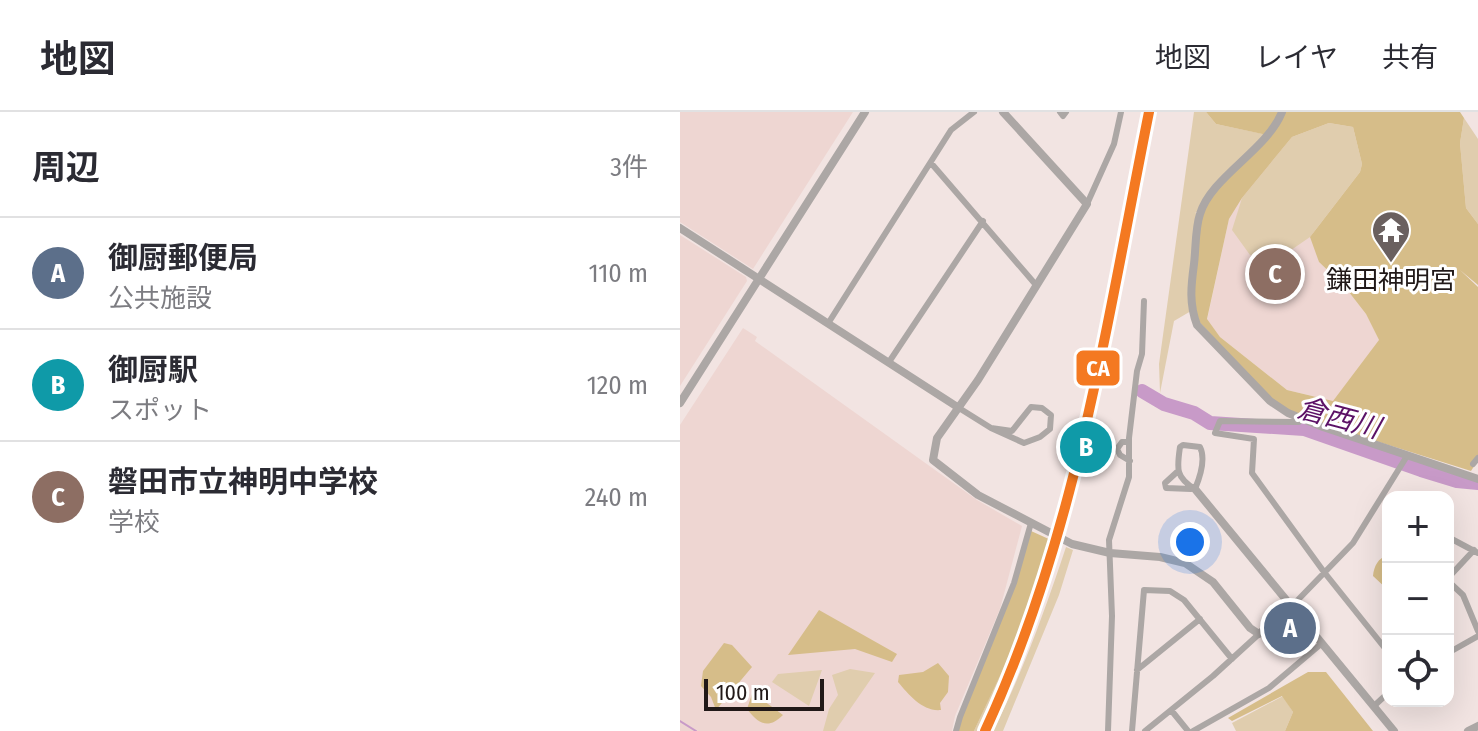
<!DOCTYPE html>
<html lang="ja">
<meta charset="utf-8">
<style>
:root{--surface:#fff;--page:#f7f7f7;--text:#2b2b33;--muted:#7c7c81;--line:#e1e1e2;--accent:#6a605f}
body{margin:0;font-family:"Fira Sans Condensed","Noto Sans JP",sans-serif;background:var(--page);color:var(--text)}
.controls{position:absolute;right:24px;bottom:24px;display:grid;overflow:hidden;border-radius:16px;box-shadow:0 8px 32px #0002}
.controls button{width:72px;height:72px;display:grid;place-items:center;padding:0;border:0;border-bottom:2px solid var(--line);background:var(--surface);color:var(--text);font:40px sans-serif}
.scale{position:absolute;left:24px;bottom:20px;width:120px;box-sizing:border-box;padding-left:8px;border:4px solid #211918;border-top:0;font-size:22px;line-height:28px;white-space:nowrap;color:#211918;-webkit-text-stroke:6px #fff;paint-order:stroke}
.you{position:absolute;left:510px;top:430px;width:28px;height:28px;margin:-20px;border:6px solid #fff;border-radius:50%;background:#1a73e8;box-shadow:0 0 0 12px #1a73e833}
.badge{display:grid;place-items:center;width:52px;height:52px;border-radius:50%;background:var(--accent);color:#fff;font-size:26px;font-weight:700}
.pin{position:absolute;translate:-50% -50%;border:4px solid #fff;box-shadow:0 2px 8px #0006}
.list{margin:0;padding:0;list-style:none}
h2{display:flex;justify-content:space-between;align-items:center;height:104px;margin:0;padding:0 32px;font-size:34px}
h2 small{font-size:26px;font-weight:400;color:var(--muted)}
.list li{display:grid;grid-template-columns:52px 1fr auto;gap:24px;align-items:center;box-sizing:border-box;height:112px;padding:0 32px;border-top:2px solid var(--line)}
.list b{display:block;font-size:30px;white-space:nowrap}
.list p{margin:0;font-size:26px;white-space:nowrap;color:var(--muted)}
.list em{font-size:26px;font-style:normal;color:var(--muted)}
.icon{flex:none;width:44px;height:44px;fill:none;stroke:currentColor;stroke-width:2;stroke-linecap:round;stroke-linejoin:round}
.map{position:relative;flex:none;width:798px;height:619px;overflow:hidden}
header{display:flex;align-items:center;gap:48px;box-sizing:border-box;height:112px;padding:0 40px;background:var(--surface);border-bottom:2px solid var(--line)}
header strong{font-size:38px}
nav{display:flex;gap:44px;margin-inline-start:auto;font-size:28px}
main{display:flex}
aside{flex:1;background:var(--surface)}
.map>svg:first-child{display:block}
.built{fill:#eed6d2}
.green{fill:#e0cdae}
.forest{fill:#d6bd89;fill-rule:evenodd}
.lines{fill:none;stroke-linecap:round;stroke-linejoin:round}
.stream{stroke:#c89ac8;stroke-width:2}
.river{stroke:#c89ac8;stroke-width:14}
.minor{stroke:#aca7a5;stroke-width:6}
.tertiary{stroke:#aca7a5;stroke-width:8}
.rail-1-casing{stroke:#fff;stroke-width:16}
.rail-1{stroke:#f47921;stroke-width:10}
.labels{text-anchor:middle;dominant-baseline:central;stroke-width:6;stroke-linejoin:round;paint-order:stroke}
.poi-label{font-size:26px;fill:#211918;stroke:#fff}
.water-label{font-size:28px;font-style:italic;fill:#5c1266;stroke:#fff}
.line-badge{stroke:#fff;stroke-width:3}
.badge-label{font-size:22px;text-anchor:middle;font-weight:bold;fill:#fff}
</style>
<header>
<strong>地図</strong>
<nav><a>地図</a><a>レイヤ</a><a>共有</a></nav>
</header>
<main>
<aside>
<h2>周辺<small>3件</small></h2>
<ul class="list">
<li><span class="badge" style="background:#5c6f8a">A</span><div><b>御厨郵便局</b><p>公共施設</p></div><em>110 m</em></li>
<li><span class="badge" style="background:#0f9aa8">B</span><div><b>御厨駅</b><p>スポット</p></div><em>120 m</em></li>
<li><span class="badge" style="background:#8d6e63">C</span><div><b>磐田市立神明中学校</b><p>学校</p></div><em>240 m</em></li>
</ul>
</aside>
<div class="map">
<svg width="798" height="619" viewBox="0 0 798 619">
<rect width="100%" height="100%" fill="#f2e4e2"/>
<!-- built -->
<path class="built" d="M 0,0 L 173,0 L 73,157 L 0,110 Z
M 612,25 L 639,150 L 665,175 L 686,202 L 699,228 L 746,266 L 653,289 L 607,278 L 540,225 L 527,208 L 549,107 L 562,86 Z
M 0,123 L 66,165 L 67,169 L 0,274 Z
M 63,216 L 77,225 L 75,229 L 297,388 L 342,414 L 320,497 L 275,604 L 272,619 L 0,619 L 0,313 Z"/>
<!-- green -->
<path class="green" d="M 514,0 L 526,0 L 536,12 L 588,23 L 522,98 L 515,101 L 520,102 L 511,199 L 494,209 L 480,281 L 479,252 Z
M 784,6 L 798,27 L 798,112 L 786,96 L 780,31 Z
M 649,11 L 673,15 L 682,52 L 680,60 L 630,125 L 601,145 L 583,146 L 570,143 L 552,118 L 562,86 L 612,25 Z
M 372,428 L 375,430 L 347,514 L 302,619 L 294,619 L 342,515 Z
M 386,435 L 393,438 L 379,483 L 323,619 L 313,619 C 343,560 365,498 386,435 Z
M 170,557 L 195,561 L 155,619 L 143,619 L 149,597 L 158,583 L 152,563 Z
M 142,558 L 129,594 L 92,570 L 98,562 Z
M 603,584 L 613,600 L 605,619 L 556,619 L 552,611 Z"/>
<!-- forest -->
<path class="forest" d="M 526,0 L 780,0 L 784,6 L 780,31 L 786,96 L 798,112 L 798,173 L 780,158 L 798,175 L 798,348 L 791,359 L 699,330 L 657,320 L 607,298 L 590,287 L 513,203 L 518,115 L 526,90 L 587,23 L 536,12 ZM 649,11 L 673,15 L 682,52 L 680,60 L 630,125 L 639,150 L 665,175 L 686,202 L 699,228 L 653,289 L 607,278 L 540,225 L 527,207 L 549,107 L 562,86 L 612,25 Z
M 351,419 L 371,428 L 343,515 L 294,619 L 276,619 L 315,520 Z
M 708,443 L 708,478 L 693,464 C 694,454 698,446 708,443 Z
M 139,498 L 217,542 L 212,550 L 175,537 L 108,543 Z
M 44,531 L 52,533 L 72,555 L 36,598 L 31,585 L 21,574 L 23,559 Z
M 258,551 L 269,564 L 268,580 L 260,591 L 261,598 C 243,600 229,583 218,570 L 219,563 L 243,560 Z
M 628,560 L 646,560 L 693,619 L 605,619 L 613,600 L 602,584 L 552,609 L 548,606 Z
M 81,575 L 84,589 L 103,603 C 89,617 79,613 67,597 L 73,579 Z"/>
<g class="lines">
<!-- stream -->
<path class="stream" d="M 0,609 L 16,619"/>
<!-- river -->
<path class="river" d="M 462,279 L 484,292 L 514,301 L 530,311 L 624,317 L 741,358 L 777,369 L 798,371"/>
<!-- minor -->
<path class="minor" d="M 380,0 L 383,4 L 386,0
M 251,51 L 356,173
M 407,92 L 434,32 L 441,0
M 149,210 L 271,18 L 294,0
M 209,250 L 303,109
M 279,296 L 311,316 L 344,331 L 360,325 L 370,317 L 371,303 L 362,296 L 351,295 L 332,319 L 311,316
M 622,307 L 619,310 L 540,309 L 535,321 L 574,327 L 572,361 L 644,460 L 708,540
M 449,330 L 442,330 L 437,337 L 440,343 L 450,349
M 503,333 L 520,335 C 526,347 520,365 515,377 C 495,365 497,356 500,335 Z
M 793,352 L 798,346
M 497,360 L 485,371 L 486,376 L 511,377
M 768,425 L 798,441
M 768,466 L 794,438
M 768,469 L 783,483 L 798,519
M 612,494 L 673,431 L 727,344
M 768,541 L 798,524
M 457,558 L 520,507
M 694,594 L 708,581
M 491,598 L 508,619
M 276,619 L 280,605 L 334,471 L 351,411
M 428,619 L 432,504 L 429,428 L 449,365 L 449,326 L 457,259 L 462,242 L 464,189
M 452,619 L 464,478 L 490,479 L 504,488 L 552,547
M 465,619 L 533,564 L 579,522
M 513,619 L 589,576 L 641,532"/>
<!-- tertiary -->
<path class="tertiary" d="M 323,0 L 407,92 L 298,268 L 257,326 L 253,348 L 298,383 L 392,432 L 430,441 L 480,445 L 505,451 L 533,470 L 570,516 L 579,522 L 612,494
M 602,0 C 587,38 531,65 520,102 C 515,117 516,136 514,152 C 511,174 509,192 517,213 L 590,289 L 608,301 L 643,315 L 798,367
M 0,116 L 279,296
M 0,291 L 185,0
M 515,377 L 714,619
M 788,619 L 798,614"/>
<defs>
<path id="rail-1" d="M 305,619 C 396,424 427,209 469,0"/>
</defs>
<!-- rail-1 casing -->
<use href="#rail-1" class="rail-1-casing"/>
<!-- rail-1 -->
<use href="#rail-1" class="rail-1"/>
</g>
<!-- icons -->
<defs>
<symbol id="temple-pin" viewBox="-11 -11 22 30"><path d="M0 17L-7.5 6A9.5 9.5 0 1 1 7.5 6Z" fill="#6a605f" stroke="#fff"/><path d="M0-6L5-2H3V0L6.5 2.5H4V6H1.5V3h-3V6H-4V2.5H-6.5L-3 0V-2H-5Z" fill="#fff"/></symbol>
</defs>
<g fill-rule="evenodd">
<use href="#temple-pin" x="689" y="96" width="44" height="60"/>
</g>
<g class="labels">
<!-- poi labels -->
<g class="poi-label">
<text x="711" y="168">鎌田神明宮</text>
</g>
<!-- water labels -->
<g class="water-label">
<text transform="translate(659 306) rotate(15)">倉西川</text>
</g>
</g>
<rect class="line-badge" x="395" y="237" width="46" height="38" rx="8" fill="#f47921"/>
<g class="badge-label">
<text x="418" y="264">CA</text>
</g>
</svg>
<div class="controls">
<button>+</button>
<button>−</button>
<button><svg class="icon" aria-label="locate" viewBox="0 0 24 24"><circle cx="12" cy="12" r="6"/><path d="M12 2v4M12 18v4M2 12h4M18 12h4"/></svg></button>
</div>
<div class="scale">100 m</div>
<div class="you"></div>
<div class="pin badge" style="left:610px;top:516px;background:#5c6f8a">A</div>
<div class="pin badge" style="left:406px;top:335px;background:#0f9aa8">B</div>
<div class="pin badge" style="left:595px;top:162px;background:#8d6e63">C</div>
</div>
</main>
